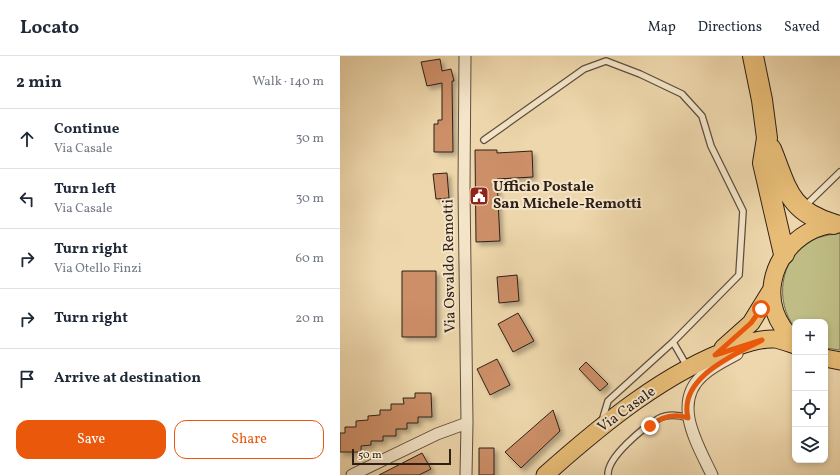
<!DOCTYPE html>
<meta charset="utf-8">
<style>
:root{--surface:#fff;--page:#f6f6f7;--text:#1f2937;--muted:#747a83;--line:#e0e1e3;--accent:#ea580c}
body{margin:0;font-family:Vollkorn,serif;background:var(--page);color:var(--text)}
.controls{position:absolute;right:12px;bottom:12px;display:grid;overflow:hidden;border-radius:8px;box-shadow:0 2px 6px #0003}
.controls button{width:36px;height:36px;display:grid;place-items:center;padding:0;border:0;border-bottom:1px solid var(--line);background:var(--surface);color:var(--text);font:20px sans-serif}
.scale{position:absolute;left:12px;bottom:10px;width:99px;box-sizing:border-box;padding-left:4px;border:2px solid #2e2019;border-top:0;font-size:11px;line-height:14px;white-space:nowrap;color:#2e2019;-webkit-text-stroke:3px #f4e5c9;paint-order:stroke}
.stop{position:absolute;width:12px;height:12px;margin:-9px;border:3px solid #ea580c;border-radius:50%;background:#fff}
.stop.end{background:#ea580c;border-color:#fff;box-shadow:0 1px 4px #0008}
.list{margin:0;padding:0;list-style:none}
h2{display:flex;justify-content:space-between;align-items:center;height:52px;margin:0;padding:0 16px;font-size:17px}
h2 small{font-size:13px;font-weight:400;color:var(--muted)}
.list li{display:grid;grid-template-columns:26px 1fr auto;gap:12px;align-items:center;box-sizing:border-box;height:60px;padding:0 16px;border-top:1px solid var(--line)}
.list b{display:block;font-size:15px;white-space:nowrap}
.list p{margin:0;font-size:13px;white-space:nowrap;color:var(--muted)}
.list em{font-size:13px;font-style:normal;color:var(--muted)}
.actions{display:flex;gap:8px;padding:12px 16px}
.actions a{flex:1;padding:9px 0;border:1px solid var(--accent);border-radius:12px;text-align:center;font-size:14px;color:var(--accent)}
.actions .main{background:var(--accent);color:#fff}
.icon{flex:none;width:22px;height:22px;fill:none;stroke:currentColor;stroke-width:2;stroke-linecap:round;stroke-linejoin:round}
.map{position:relative;flex:none;width:500px;height:419px;overflow:hidden}
header{display:flex;align-items:center;gap:24px;box-sizing:border-box;height:56px;padding:0 20px;background:var(--surface);border-bottom:1px solid var(--line)}
header strong{font-size:19px}
nav{display:flex;gap:22px;margin-inline-start:auto;font-size:14px}
main{display:flex}
aside{flex:1;background:var(--surface)}
.map>svg:first-child{display:block}
.green{fill:#bfbd85;stroke:#766e4f}
.building{fill:#cd8f67;stroke:#2e2019;filter:url(#shadow)}
.lines{fill:none;stroke-linecap:round;stroke-linejoin:round}
.lane-casing{stroke:#5e4e3e;stroke-width:8}
.street-casing{stroke:#5e4e3e;stroke-width:13}
.primary-casing{stroke:#2e2019;stroke-width:19}
.highway-casing{stroke:#2e2019;stroke-width:22}
.lane{stroke:#f4e5c9;stroke-width:5.5}
.street{stroke:#f4e5c9;stroke-width:11}
.primary{stroke:#e7bc76;stroke-width:17}
.highway{stroke:#e7bc76;stroke-width:20}
.route{stroke:#ea580c;stroke-width:5}
.labels{text-anchor:middle;dominant-baseline:central;stroke-width:4;stroke-linejoin:round;paint-order:stroke}
.poi-label{font-size:15px;font-weight:bold;fill:#2e2019;stroke:#f4e5c9;text-anchor:start}
.street-label{font-size:15px;fill:#2e2019;stroke:#f4e5c9}
</style>
<header>
<strong>Locato</strong>
<nav><a>Map</a><a>Directions</a><a>Saved</a></nav>
</header>
<main>
<aside>
<h2>2 min<small>Walk · 140 m</small></h2>
<ul class="list">
<li><svg class="icon" aria-label="ahead" viewBox="0 0 24 24"><path d="M12 20V5M6 11l6-6 6 6"/></svg><div><b>Continue</b><p>Via Casale</p></div><em>30 m</em></li>
<li><svg class="icon" aria-label="left" viewBox="0 0 24 24"><path d="M17 20v-9H6M10 6l-5 5 5 5"/></svg><div><b>Turn left</b><p>Via Casale</p></div><em>30 m</em></li>
<li><svg class="icon" aria-label="right" viewBox="0 0 24 24"><path d="M7 20v-9h11M14 6l5 5-5 5"/></svg><div><b>Turn right</b><p>Via Otello Finzi</p></div><em>60 m</em></li>
<li><svg class="icon" aria-label="right" viewBox="0 0 24 24"><path d="M7 20v-9h11M14 6l5 5-5 5"/></svg><div><b>Turn right</b></div><em>20 m</em></li>
<li><svg class="icon" aria-label="arrive" viewBox="0 0 24 24"><path d="M6 21V4h12l-3 4 3 4H6"/></svg><div><b>Arrive at destination</b></div></li>
</ul>
<div class="actions"><a class="main">Save</a><a>Share</a></div>
</aside>
<div class="map">
<svg width="500" height="419" viewBox="0 0 500 419">
<defs>
<filter id="shadow"><feDropShadow dx="3.5" dy="3.5" stdDeviation="2" flood-color="#0004"/></filter>
</defs>
<rect width="100%" height="100%" fill="#eed7ac"/>
<filter id="stains"><feTurbulence type="fractalNoise" baseFrequency=".005" numOctaves="4"/><feColorMatrix values="0 0 0 0 .2 0 0 0 0 .09 0 0 0 0 .02 0 0 0 .5 -.17"/></filter>
<radialGradient id="worn" r=".72"><stop offset=".6" stop-color="#630" stop-opacity="0"/><stop offset="1" stop-color="#630" stop-opacity=".3"/></radialGradient>
<!-- green -->
<path class="green" d="M 500,177 L 500,294 L 485,292 L 485,266 L 455,266 L 455,272 C 434,245 440,203 470,185 C 480,180 490,179 500,177 Z"/>
<!-- building -->
<path class="building" d="M 100,3 L 102,15 L 111,13 L 114,25 L 112,25 L 113,96 L 94,96 L 94,68 L 98,68 L 98,64 L 102,64 L 102,27 L 87,30 L 81,6 Z
M 135,94 L 157,94 L 157,97 L 192,95 L 193,121 L 157,123 L 160,185 L 136,186 Z
M 107,117 L 109,142 L 96,143 L 93,118 Z
M 62,215 L 96,215 L 96,281 L 62,281 Z
M 177,219 L 179,245 L 159,247 L 157,221 Z
M 178,257 L 194,285 L 173,296 L 158,268 Z
M 157,303 L 170,329 L 150,339 L 137,313 Z
M 246,306 L 268,328 L 260,335 L 239,313 Z
M 75,337 L 91,337 L 92,361 L 78,361 L 78,367 L 67,367 L 67,373 L 56,373 L 56,380 L 43,380 L 43,385 L 31,385 L 31,389 L 21,390 L 21,396 L 0,396 L 0,377 L 5,377 L 5,371 L 16,371 L 16,365 L 28,364 L 28,360 L 40,359 L 40,354 L 51,354 L 51,348 L 64,348 L 63,342 L 75,342 Z
M 213,354 L 220,375 L 181,412 L 165,396 Z
M 139,392 L 154,392 L 154,419 L 139,419 Z
M 82,397 L 91,413 L 79,419 L 39,419 Z"/>
<g class="lines">
<defs>
<path id="lane" d="M 144,84 L 244,13 L 266,5 L 300,18 L 342,38 L 362,60 L 371,90 L 403,155 L 399,219 L 333,286 L 268,345 L 262,365
M 464,151 L 500,116
M 333,286 L 348,312
M 268,419 C 267,401 303,372 318,363 C 327,358 339,359 348,362"/>
<path id="street" d="M 125,0 L 124,132 L 127,367 L 126,419
M 12,419 L 97,378 L 127,367
M 372,419 C 358,389 331,347 363,319 C 373,310 386,304 397,298"/>
<path id="primary" d="M 455,287 C 446,277 439,268 435,256 C 421,215 455,169 498,168
M 383,292 L 411,267 L 432,233
M 485,302 L 500,305
M 205,419 C 260,370 326,315 396,291 C 407,287 422,282 435,283 C 441,284 449,287 455,289"/>
<path id="highway" d="M 413,0 L 422,44 L 427,82 L 423,107 L 444,198
M 431,93 C 447,132 448,155 493,168"/>
</defs>
<!-- lane casing -->
<use href="#lane" class="lane-casing"/>
<!-- street casing -->
<use href="#street" class="street-casing"/>
<!-- primary casing -->
<use href="#primary" class="primary-casing"/>
<!-- highway casing -->
<use href="#highway" class="highway-casing"/>
<!-- lane -->
<use href="#lane" class="lane"/>
<!-- street -->
<use href="#street" class="street"/>
<!-- primary -->
<use href="#primary" class="primary"/>
<!-- highway -->
<use href="#highway" class="highway"/>
</g>
<g class="lines">
<!-- route -->
<path class="route" d="M 310,370 C 322,360 334,357 348,362 C 338,321 395,299 422,284 L 375,299 L 411,267 L 421,253"/>
</g>
<!-- icons -->
<defs>
<symbol id="civic-square" viewBox="-11 -11 22 22"><rect x="-9" y="-9" width="18" height="18" rx="4" fill="#8f2418" stroke="#f4e5c9"/><path d="M-.6-6.5H3V-4.5H.6V-3L4-1V1h2V6H-6V1h2V-1L-.6-3ZM-1.2 2.5V6h2.4V2.5Z" fill="#fff"/></symbol>
</defs>
<g fill-rule="evenodd">
<use href="#civic-square" x="128" y="129" width="22" height="22"/>
</g>
<g class="labels">
<!-- poi labels -->
<g class="poi-label">
<text x="153" y="131">Ufficio Postale<tspan x="153" dy="17">San Michele-Remotti</tspan></text>
</g>
<!-- street labels -->
<g class="street-label">
<text transform="translate(110 210) rotate(-91)">Via Osvaldo Remotti</text>
<text transform="translate(287 354) rotate(-36)">Via Casale</text>
</g>
</g>
<rect width="100%" height="100%" filter="url(#stains)"/>
<rect width="100%" height="100%" fill="url(#worn)"/>
</svg>
<div class="controls">
<button>+</button>
<button>−</button>
<button><svg class="icon" aria-label="locate" viewBox="0 0 24 24"><circle cx="12" cy="12" r="6"/><path d="M12 2v4M12 18v4M2 12h4M18 12h4"/></svg></button>
<button><svg class="icon" aria-label="layers" viewBox="0 0 24 24"><path d="M12 4l9 5-9 5-9-5zM3 14l9 5 9-5"/></svg></button>
</div>
<div class="scale">50 m</div>
<div class="stop" style="left:421px;top:253px"></div>
<div class="stop end" style="left:310px;top:370px"></div>
</div>
</main>
